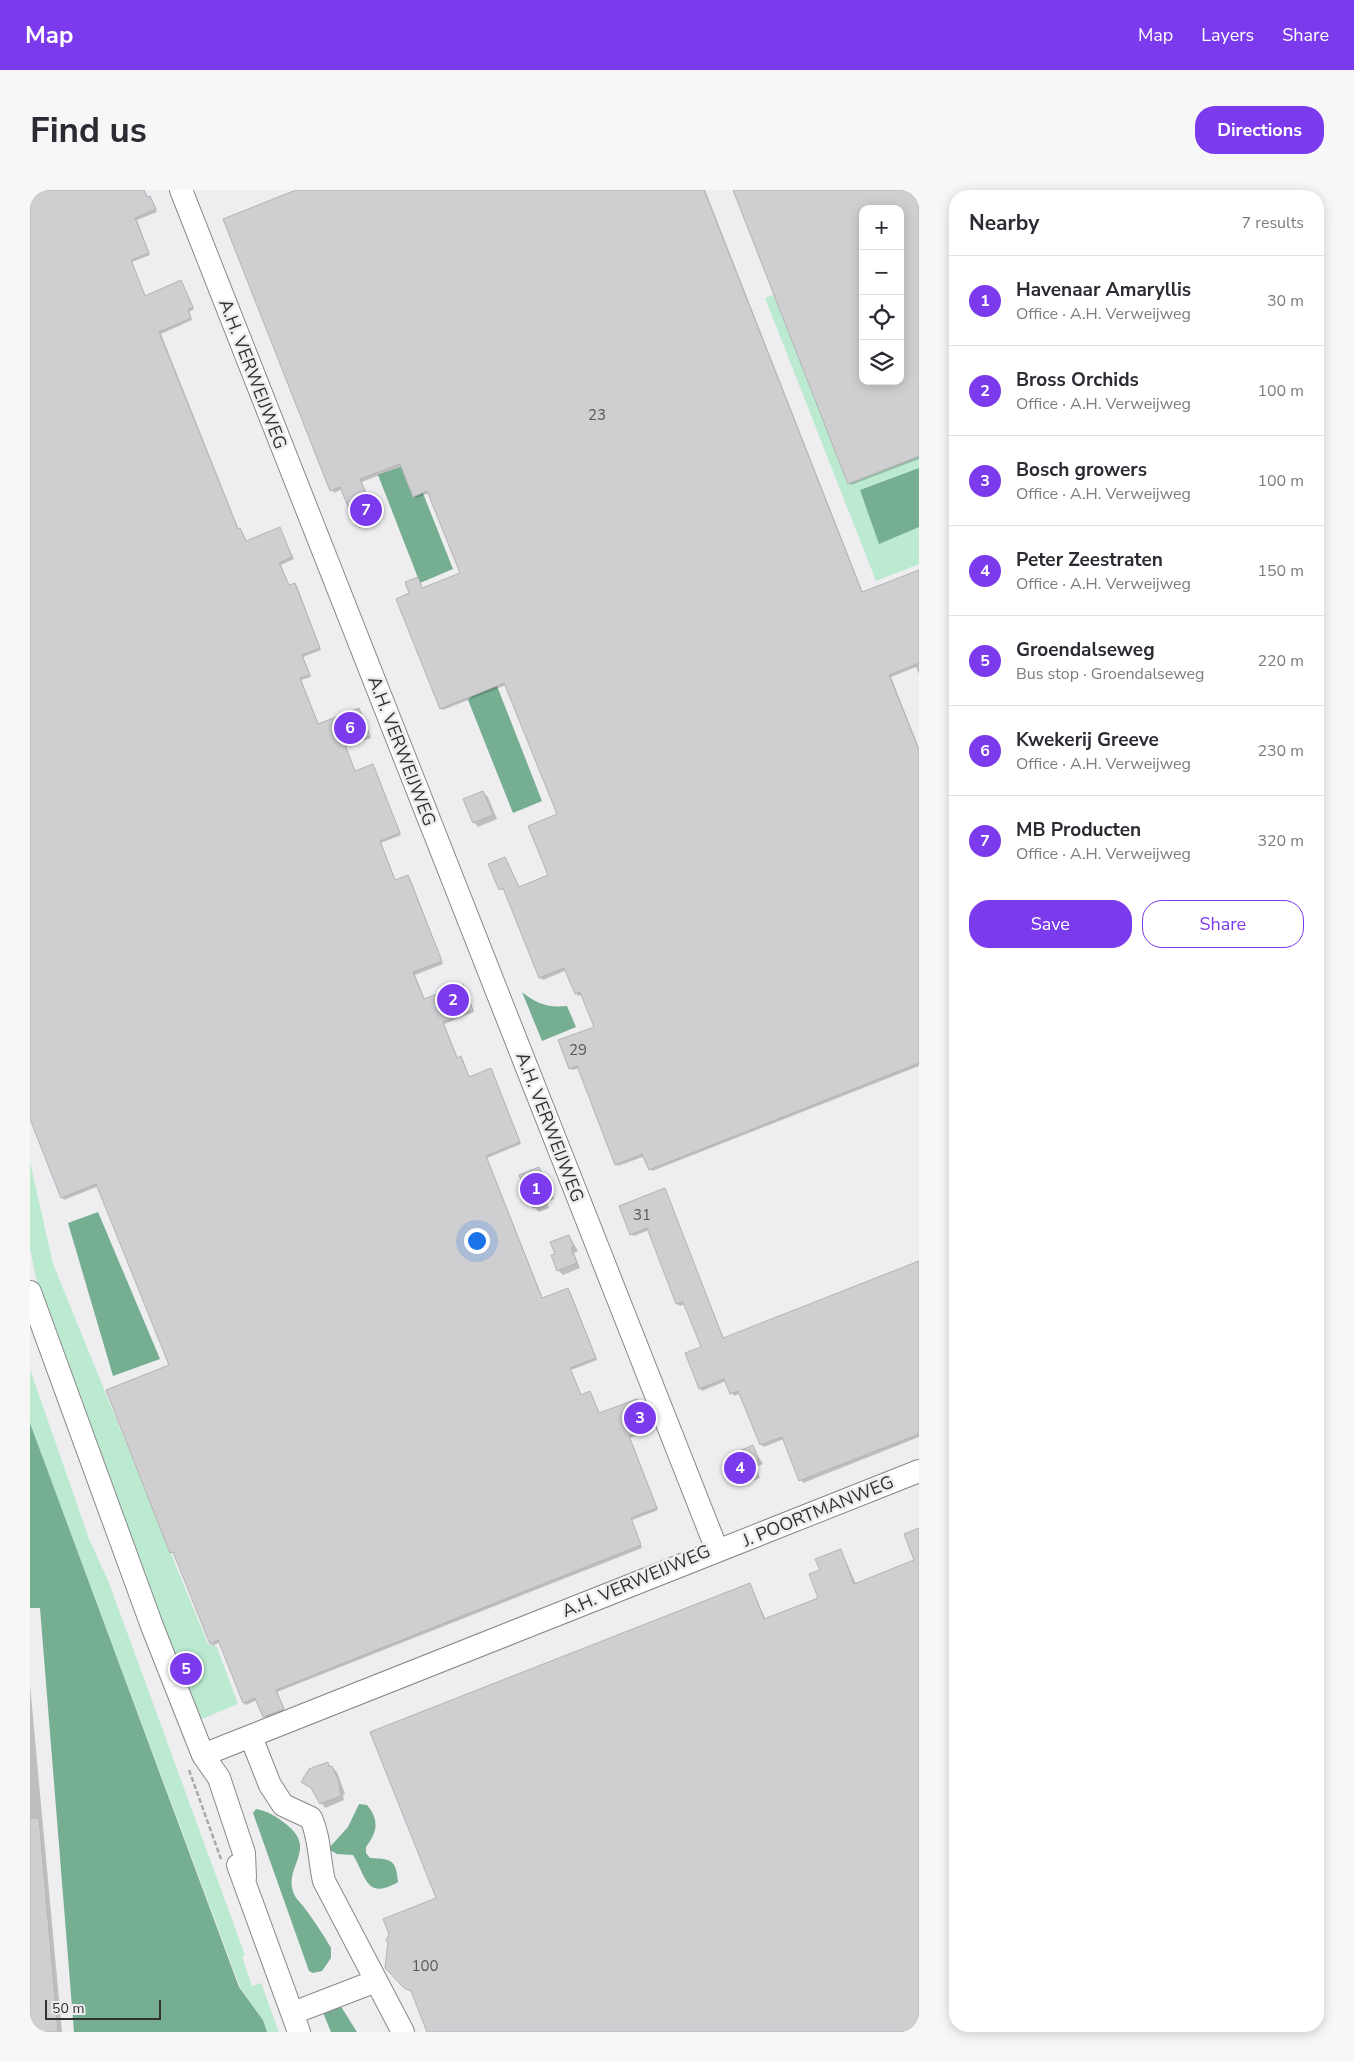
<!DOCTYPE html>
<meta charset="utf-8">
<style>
:root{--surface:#fff;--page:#f7f7f7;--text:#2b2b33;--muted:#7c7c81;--line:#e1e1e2;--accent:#7c3aed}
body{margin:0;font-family:"Nunito Sans",sans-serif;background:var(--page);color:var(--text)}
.controls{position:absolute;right:15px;top:15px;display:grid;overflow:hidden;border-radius:10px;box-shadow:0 2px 12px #0003}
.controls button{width:45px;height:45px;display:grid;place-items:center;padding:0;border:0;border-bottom:1px solid var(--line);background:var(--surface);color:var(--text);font:25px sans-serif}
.scale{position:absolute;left:15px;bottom:12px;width:116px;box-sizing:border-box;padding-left:5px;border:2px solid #313132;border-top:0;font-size:14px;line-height:18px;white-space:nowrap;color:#313132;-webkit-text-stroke:4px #eeedf0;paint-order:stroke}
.you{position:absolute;left:446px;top:1050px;width:18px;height:18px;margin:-12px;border:4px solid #fff;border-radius:50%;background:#1a73e8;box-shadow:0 0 0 8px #1a73e833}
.badge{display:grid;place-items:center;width:32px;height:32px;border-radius:50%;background:var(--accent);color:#fff;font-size:16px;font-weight:700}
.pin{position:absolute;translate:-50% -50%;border:2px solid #fff;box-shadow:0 1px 5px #0006}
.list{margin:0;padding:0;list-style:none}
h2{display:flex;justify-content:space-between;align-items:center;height:65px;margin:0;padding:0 20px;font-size:21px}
h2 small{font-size:16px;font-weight:400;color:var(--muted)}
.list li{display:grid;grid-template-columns:32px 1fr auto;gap:15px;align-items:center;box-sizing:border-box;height:90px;padding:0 20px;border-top:1px solid var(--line)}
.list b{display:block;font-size:19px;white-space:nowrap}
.list p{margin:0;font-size:16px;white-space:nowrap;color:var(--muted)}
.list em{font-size:16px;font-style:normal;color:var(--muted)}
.actions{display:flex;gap:10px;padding:15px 20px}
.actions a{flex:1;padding:11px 0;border:1px solid var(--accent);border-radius:20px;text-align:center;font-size:18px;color:var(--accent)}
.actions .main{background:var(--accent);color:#fff}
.icon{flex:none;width:28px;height:28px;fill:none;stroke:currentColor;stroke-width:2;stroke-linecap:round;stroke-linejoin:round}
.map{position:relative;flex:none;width:889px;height:1842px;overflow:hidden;border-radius:20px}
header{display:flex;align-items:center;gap:30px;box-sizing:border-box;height:70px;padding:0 25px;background:var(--accent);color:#fff}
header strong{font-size:24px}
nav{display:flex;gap:28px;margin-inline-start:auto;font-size:18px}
.intro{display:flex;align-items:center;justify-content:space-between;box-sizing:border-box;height:120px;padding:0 30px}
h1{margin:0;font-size:35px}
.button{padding:12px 22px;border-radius:20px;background:var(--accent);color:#fff;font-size:18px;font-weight:700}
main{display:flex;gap:30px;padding:0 30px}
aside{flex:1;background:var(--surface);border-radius:20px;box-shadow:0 2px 12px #0003}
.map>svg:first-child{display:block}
.green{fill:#bbead1}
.water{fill:#76ae92}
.shadow{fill:#0003;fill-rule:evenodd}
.building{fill:#cfced1;stroke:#b4b3b6;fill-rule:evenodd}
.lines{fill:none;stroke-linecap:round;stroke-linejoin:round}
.minor-casing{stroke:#89888b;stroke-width:24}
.path{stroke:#a8a7aa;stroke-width:2.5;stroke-dasharray:5 2.5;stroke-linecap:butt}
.minor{stroke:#fff;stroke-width:22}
.labels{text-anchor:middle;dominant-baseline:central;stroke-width:5;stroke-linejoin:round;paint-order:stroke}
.number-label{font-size:15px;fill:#58585a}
.street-label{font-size:18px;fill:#313132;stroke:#eeedf0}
</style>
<header>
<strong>Map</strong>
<nav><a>Map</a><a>Layers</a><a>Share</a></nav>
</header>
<div class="intro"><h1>Find us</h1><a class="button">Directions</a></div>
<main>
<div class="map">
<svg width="889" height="1842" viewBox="0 0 889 1842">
<rect width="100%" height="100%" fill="#eeedf0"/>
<!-- green -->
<path class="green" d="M 889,48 L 889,278 L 830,300 L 849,353 L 889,337 L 889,374 L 846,391 L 735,108 L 833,70 L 833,191 L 870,191 Z
M 0,972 L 23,1074 L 178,1454 L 187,1457 L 208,1514 L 167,1531 L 9,1102 L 0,1058 Z
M 0,1179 L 59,1349 L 79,1393 L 215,1765 L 212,1766 L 222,1796 L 231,1793 L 249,1842 L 237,1842 L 233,1830 L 210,1797 L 0,1233 Z"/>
<!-- water -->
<path class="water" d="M 381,273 L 423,379 L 390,393 L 348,285 Z
M 889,278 L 889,337 L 849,354 L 830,300 Z
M 467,496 L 512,611 L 483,623 L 438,510 L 442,506 Z
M 492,802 C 507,814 518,818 537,816 L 546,837 L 512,851 Z
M 68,1022 L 130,1169 L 83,1186 L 38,1033 Z
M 0,1233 L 209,1797 L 233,1830 L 237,1842 L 44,1842 L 10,1418 L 0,1418 Z
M 329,1614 L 337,1615 C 350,1631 347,1642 336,1657 L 336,1663 L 340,1668 C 361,1669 366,1669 368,1692 C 336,1711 336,1686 323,1665 L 307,1664 L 298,1659 L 318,1637 Z
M 226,1619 C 238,1621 247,1627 256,1634 C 289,1660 252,1677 264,1704 C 266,1709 270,1712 273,1716 C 283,1729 293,1744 301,1758 L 301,1768 L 292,1781 L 283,1783 L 279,1781 L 223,1623 Z
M 310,1815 L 327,1842 L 301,1842 L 292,1820 Z"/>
<!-- shadow -->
<path class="shadow" d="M 0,0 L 114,0 L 118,8 L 122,10 L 127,22 L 107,30 L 120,65 L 102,72 L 116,107 L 151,92 L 164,119 L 159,122 L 162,130 L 131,144 L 209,340 L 212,341 L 217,352 L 249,338 L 264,369 L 251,375 L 259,396 L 264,394 L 267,396 L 291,460 L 273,467 L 281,487 L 271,490 L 289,535 L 329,520 L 331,522 L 341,548 L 316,557 L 325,582 L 342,575 L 344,577 L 371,645 L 351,653 L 366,691 L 378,686 L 380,688 L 413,774 L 385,785 L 395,810 L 432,795 L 435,797 L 444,822 L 414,834 L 428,869 L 431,868 L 433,870 L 440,888 L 462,882 L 491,954 L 457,968 L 513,1109 L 538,1099 L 540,1101 L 567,1170 L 541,1180 L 552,1206 L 560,1203 L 562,1205 L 570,1224 L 608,1213 L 619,1241 L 600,1248 L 628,1320 L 602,1330 L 612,1358 L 247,1502 L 255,1521 L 236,1529 L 227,1510 L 216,1515 L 214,1513 L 190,1452 L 183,1456 L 181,1453 L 145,1363 L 141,1362 L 140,1175 L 69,996 L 34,1010 L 32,1007 L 0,926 Z
M 269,0 L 675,0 L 833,403 L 889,381 L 889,484 L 886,477 L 861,487 L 889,558 L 889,876 L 622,981 L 615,966 L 588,976 L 586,974 L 549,878 L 543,880 L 540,878 L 565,837 L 553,804 L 548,806 L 546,803 L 537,780 L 513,790 L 510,788 L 475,700 L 471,700 L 479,697 L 477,671 L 490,698 L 520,685 L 529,625 L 476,495 L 413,520 L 411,518 L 381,404 L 387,388 L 393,399 L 432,384 L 399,303 L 386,308 L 384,306 L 372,276 L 332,292 L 347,330 L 329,338 L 312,299 L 304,303 L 302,300 Z
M 703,0 L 889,0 L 889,269 L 821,295 L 819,293 ZM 833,19 L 870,19 L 870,191 L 833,191 Z
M 453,602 L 458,607 L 467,629 L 448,637 L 444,632 Z
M 509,978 L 513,983 L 524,1009 L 517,1012 L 519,1018 L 509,1022 L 504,1017 Z
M 634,999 L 694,1149 L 889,1073 L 889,1247 L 773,1293 L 754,1249 L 734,1257 L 731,1254 L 711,1203 L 704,1206 L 696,1191 L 672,1201 L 670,1198 L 673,1158 L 655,1114 L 650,1116 L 647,1114 L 619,1040 L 604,1046 L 601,1044 Z
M 539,1046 L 548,1061 L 544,1063 L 550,1078 L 533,1085 L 528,1080 L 526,1064 Z
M 722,1257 L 733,1274 L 726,1277 L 730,1288 L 710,1296 L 706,1291 L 713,1271 Z
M 889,1339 L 889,1842 L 399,1842 L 383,1803 L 356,1777 L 407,1709 L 720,1394 L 736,1430 L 790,1409 L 791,1381 L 811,1360 L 826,1394 L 886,1371 Z
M 0,1495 L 32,1842 L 0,1842 Z
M 297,1573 L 307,1582 L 315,1604 L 313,1605 L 314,1610 L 295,1618 L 284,1600 L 273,1592 Z"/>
<!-- building -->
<path class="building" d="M 0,0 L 114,0 L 117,7 L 120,6 L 126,19 L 105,28 L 119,63 L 101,70 L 115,106 L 151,90 L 163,117 L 158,120 L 161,128 L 129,142 L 208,339 L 210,338 L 216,351 L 250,337 L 262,367 L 249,373 L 259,395 L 265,393 L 290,458 L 272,465 L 280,485 L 270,488 L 288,534 L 329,518 L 340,546 L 315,555 L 325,581 L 343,574 L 370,643 L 350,651 L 365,690 L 378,685 L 412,771 L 383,782 L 394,809 L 433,794 L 443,820 L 413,832 L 427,868 L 431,866 L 439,887 L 461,878 L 490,952 L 456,966 L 512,1108 L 538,1098 L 566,1168 L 540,1178 L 551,1205 L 560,1201 L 569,1223 L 607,1209 L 618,1239 L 599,1246 L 627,1318 L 601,1328 L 611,1355 L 246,1500 L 254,1519 L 233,1527 L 225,1508 L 213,1513 L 188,1450 L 180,1454 L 143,1362 L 140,1363 L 76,1200 L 139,1175 L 66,994 L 31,1008 L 0,929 Z
M 266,0 L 674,0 L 832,402 L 889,380 L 889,473 L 859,485 L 889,560 L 889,873 L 619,980 L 612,964 L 585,975 L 547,876 L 539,879 L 528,850 L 564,837 L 550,802 L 545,804 L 534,778 L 509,788 L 473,698 L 469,700 L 458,674 L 475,667 L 489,697 L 518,685 L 498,636 L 527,624 L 474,493 L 410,519 L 366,409 L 379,403 L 375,392 L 388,387 L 392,398 L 430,383 L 397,301 L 383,307 L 370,274 L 330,289 L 346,328 L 326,336 L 310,297 L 300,301 L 193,29 Z
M 703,0 L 889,0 L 889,266 L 818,294 ZM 833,19 L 870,19 L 870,191 L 833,191 Z
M 453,601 L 463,625 L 443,633 L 433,609 Z
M 509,977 L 520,1004 L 513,1007 L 515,1013 L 503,1018 L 489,985 Z
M 635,998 L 693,1148 L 889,1071 L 889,1244 L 769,1291 L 752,1247 L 730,1255 L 708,1201 L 700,1204 L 694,1189 L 669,1199 L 655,1163 L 671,1157 L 653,1112 L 646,1114 L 617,1038 L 600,1045 L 589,1016 Z
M 539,1045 L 544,1057 L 541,1058 L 547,1073 L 527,1081 L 521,1065 L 525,1064 L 520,1052 Z
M 723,1255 L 729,1270 L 722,1273 L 726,1283 L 705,1292 L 698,1276 L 711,1270 L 707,1262 Z
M 889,1338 L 889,1842 L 397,1842 L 381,1801 L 374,1798 L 355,1778 L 358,1752 L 356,1751 L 359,1744 L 353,1729 L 406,1708 L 340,1542 L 720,1393 L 734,1429 L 788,1408 L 779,1384 L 790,1380 L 785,1369 L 811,1359 L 824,1394 L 884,1370 L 874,1344 Z
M 298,1572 L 299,1577 L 302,1576 L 309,1592 L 311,1606 L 290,1614 L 281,1598 L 271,1592 L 279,1579 Z
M 0,1628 L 9,1628 L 28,1842 L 0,1842 Z"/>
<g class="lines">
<defs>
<path id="minor" d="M 151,0 L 687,1360
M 0,1102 L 122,1436 L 173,1565 L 189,1588 L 214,1663 L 215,1688
M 221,1547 L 240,1595 L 253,1615 L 281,1628 C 290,1648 289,1670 294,1691 L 373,1842
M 173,1565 L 889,1281
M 208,1675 L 269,1842
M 263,1823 L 346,1791"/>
</defs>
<!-- minor casing -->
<use href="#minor" class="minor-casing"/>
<!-- path -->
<path class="path" d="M 159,1580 L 191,1669"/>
<!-- minor -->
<use href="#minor" class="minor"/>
</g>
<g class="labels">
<!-- number labels -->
<g class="number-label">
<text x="567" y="225">23</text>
<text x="548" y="860">29</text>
<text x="612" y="1025">31</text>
<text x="395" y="1776">100</text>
</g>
<!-- street labels -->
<g class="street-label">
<text transform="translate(223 184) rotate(69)">A.H. VERWEIJWEG</text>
<text transform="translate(372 561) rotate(69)">A.H. VERWEIJWEG</text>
<text transform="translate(520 937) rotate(69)">A.H. VERWEIJWEG</text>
<text transform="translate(788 1321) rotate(-22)">J. POORTMANWEG</text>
<text transform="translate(606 1391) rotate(-23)">A.H. VERWEIJWEG</text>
</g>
</g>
</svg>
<div class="controls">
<button>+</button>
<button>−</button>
<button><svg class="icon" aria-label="locate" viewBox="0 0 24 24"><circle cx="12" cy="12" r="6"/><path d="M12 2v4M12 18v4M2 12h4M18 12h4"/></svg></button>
<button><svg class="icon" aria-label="layers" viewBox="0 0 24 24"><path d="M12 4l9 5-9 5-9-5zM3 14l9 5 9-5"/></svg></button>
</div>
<div class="scale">50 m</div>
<div class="you"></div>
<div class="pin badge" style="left:506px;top:999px">1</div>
<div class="pin badge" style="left:423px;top:810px">2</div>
<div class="pin badge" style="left:610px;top:1228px">3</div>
<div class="pin badge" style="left:710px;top:1278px">4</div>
<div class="pin badge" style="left:156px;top:1479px">5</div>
<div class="pin badge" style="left:320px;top:538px">6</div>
<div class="pin badge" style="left:336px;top:320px">7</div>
</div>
<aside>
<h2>Nearby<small>7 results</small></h2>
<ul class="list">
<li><span class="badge">1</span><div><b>Havenaar Amaryllis</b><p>Office · A.H. Verweijweg</p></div><em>30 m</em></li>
<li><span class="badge">2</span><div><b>Bross Orchids</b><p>Office · A.H. Verweijweg</p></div><em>100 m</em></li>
<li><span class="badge">3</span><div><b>Bosch growers</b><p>Office · A.H. Verweijweg</p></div><em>100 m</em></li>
<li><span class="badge">4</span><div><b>Peter Zeestraten</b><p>Office · A.H. Verweijweg</p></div><em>150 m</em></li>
<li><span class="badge">5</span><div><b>Groendalseweg</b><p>Bus stop · Groendalseweg</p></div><em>220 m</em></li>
<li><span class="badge">6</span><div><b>Kwekerij Greeve</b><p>Office · A.H. Verweijweg</p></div><em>230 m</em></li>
<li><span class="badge">7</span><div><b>MB Producten</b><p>Office · A.H. Verweijweg</p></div><em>320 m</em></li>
</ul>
<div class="actions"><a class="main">Save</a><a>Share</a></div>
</aside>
</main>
